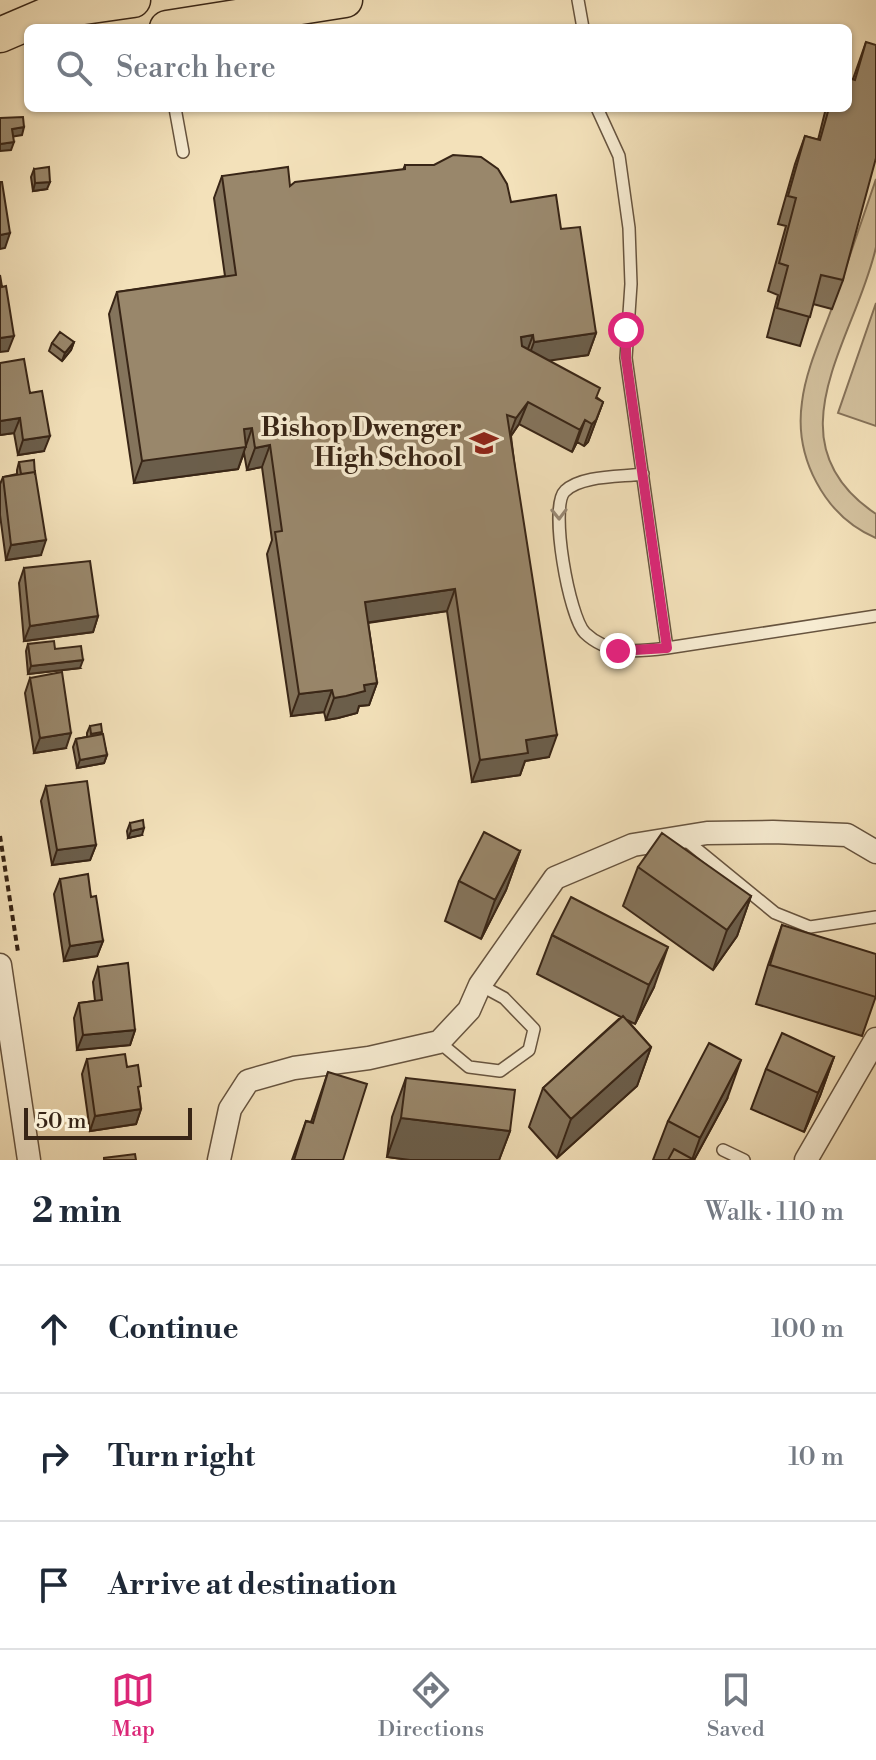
<!DOCTYPE html>
<meta charset="utf-8">
<style>
:root{--surface:#fff;--page:#f6f6f7;--text:#1f2937;--muted:#747a83;--line:#e0e1e3;--accent:#db2777}
body{margin:0;font-family:"Libre Bodoni",serif;background:var(--page);color:var(--text)}
.scale{position:absolute;left:24px;bottom:20px;width:168px;box-sizing:border-box;padding-left:8px;border:4px solid #382516;border-top:0;font-size:22px;line-height:28px;white-space:nowrap;color:#382516;-webkit-text-stroke:6px #f7ecd2;paint-order:stroke}
.stop{position:absolute;width:24px;height:24px;margin:-18px;border:6px solid #db2777;border-radius:50%;background:#fff}
.stop.end{background:#db2777;border-color:#fff;box-shadow:0 2px 8px #0008}
.list{margin:0;padding:0;list-style:none}
h2{display:flex;justify-content:space-between;align-items:center;height:104px;margin:0;padding:0 32px;font-size:34px}
h2 small{font-size:26px;font-weight:400;color:var(--muted)}
.list li{display:grid;grid-template-columns:52px 1fr auto;gap:24px;align-items:center;box-sizing:border-box;height:128px;padding:0 32px;border-top:2px solid var(--line)}
.list b{display:block;font-size:30px;white-space:nowrap}
.list em{font-size:26px;font-style:normal;color:var(--muted)}
.icon{flex:none;width:44px;height:44px;fill:none;stroke:currentColor;stroke-width:2;stroke-linecap:round;stroke-linejoin:round}
.map{position:relative;flex:none;width:876px;height:1160px;overflow:hidden}
.search{position:absolute;background:var(--surface);box-shadow:0 2px 6px #0004;left:24px;right:24px;top:24px;height:88px;display:flex;align-items:center;gap:20px;box-sizing:border-box;padding:0 28px;border-radius:12px;color:var(--muted);font-size:30px}
.sheet{height:488px;background:var(--surface)}
nav{display:flex;justify-content:space-around;align-items:center;box-sizing:border-box;height:112px;border-top:2px solid var(--line);background:var(--surface);font-size:22px;color:var(--muted)}
nav a{display:grid;justify-items:center;gap:4px}
nav .on{color:var(--accent)}
.map>svg:first-child{display:block}
.green{fill:#d3c19e;stroke:#86735a;stroke-width:2}
.lines{fill:none;stroke-linecap:round;stroke-linejoin:round}
.lane-casing{stroke:#67543f;stroke-width:14}
.street-casing{stroke:#67543f;stroke-width:25}
.primary-casing{stroke:#382516;stroke-width:37}
.path{stroke:#382516;stroke-width:4;stroke-dasharray:6 4;stroke-linecap:butt}
.lane{stroke:#f7ecd2;stroke-width:11}
.street{stroke:#f7ecd2;stroke-width:22}
.primary{stroke:#f3e1ba;stroke-width:34}
.wall{fill:#84745c;stroke:#382516;stroke-width:2}
.shaded-wall{fill:#6b5e4b;stroke:#382516;stroke-width:2}
.building{fill:#99876b;stroke:#382516;stroke-width:2}
.oneway{stroke:#988874}
.route{stroke:#db2777;stroke-width:10}
.labels{text-anchor:middle;dominant-baseline:central;stroke-width:7;stroke-linejoin:round;paint-order:stroke}
.poi-label{font-size:26px;font-weight:bold;fill:#382516;stroke:#f7ecd2;text-anchor:end}
</style>
<div class="map">
<svg width="876" height="1160" viewBox="0 0 876 1160">
<rect width="100%" height="100%" fill="#f3e1ba"/>
<filter id="stains"><feTurbulence type="fractalNoise" baseFrequency=".0025" numOctaves="4"/><feColorMatrix values="0 0 0 0 .2 0 0 0 0 .09 0 0 0 0 .02 0 0 0 .5 -.17"/></filter>
<radialGradient id="worn" r=".72"><stop offset=".6" stop-color="#630" stop-opacity="0"/><stop offset="1" stop-color="#630" stop-opacity=".3"/></radialGradient>
<!-- green -->
<path class="green" d="M 876,179 C 876,200 876,226 876,247 C 856,339 767,441 876,514 L 876,538 C 824,516 794,457 802,402 C 806,368 823,334 834,302 C 848,261 862,220 876,179 Z
M 876,303 L 876,426 L 838,413 Z"/>
<g class="lines">
<defs>
<path id="lane" d="M 578,0 L 583,28
M 175,108 L 183,152
M 597,108 L 619,156 L 629,228 L 631,284 L 626,358 L 667,648 L 876,616
M 643,474 C 621,477 581,475 565,491 C 549,506 569,617 585,633 C 608,655 637,652 667,648
M 682,837 L 775,913 L 810,927 L 876,917
M 439,1042 L 469,1067 L 500,1071 L 529,1050 L 534,1029 L 504,998 L 480,985
M 723,1150 L 744,1160"/>
<path id="street" d="M 0,965 L 29,1160
M 219,1160 L 230,1109 L 248,1081 L 294,1068 L 369,1058 L 439,1042 L 469,1010 L 480,985 L 555,878 L 633,845 L 707,833 L 773,832 L 847,835 L 876,852
M 806,1160 L 876,1039"/>
<path id="primary" d="M 167,28 L 345,0
M 0,35 L 56,11 L 133,0"/>
</defs>
<!-- lane casing -->
<use href="#lane" class="lane-casing"/>
<!-- street casing -->
<use href="#street" class="street-casing"/>
<!-- primary casing -->
<use href="#primary" class="primary-casing"/>
<!-- path -->
<path class="path" d="M 0,836 L 18,952"/>
<!-- lane -->
<use href="#lane" class="lane"/>
<!-- street -->
<use href="#street" class="street"/>
<!-- primary -->
<use href="#primary" class="primary"/>
</g>
<!-- wall -->
<path class="wall" d="M 866,42 L 843,280 L 832,309 L 813,304 L 800,346 L 767,337 L 778,295 L 768,291 L 786,226 L 778,224 L 795,164 L 805,136 L 818,140 L 826,108 L 848,108 L 853,79 Z
M 405,165 L 511,202 L 561,229 L 596,333 L 588,355 L 548,360 L 603,402 L 588,442 L 584,446 L 577,442 L 572,452 L 519,424 L 511,436 L 549,757 L 525,761 L 520,775 L 472,782 L 447,611 L 368,623 L 377,683 L 369,705 L 359,706 L 357,713 L 338,718 L 326,720 L 324,712 L 291,716 L 267,554 L 272,540 L 262,467 L 247,470 L 244,453 L 238,469 L 134,483 L 109,314 L 117,292 L 225,276 L 214,198 L 222,176 L 290,186 L 403,170 Z
M 34,169 L 47,189 L 33,191 L 31,177 Z
M 74,342 L 71,350 L 62,361 L 49,351 L 52,343 Z
M 30,393 L 44,451 L 18,455 L 14,433 L 0,435 Z
M 19,462 L 41,555 L 6,560 L 0,515 L 0,484 L 3,477 L 17,474 L 17,470 Z
M 24,568 L 98,616 L 93,632 L 24,641 L 19,583 Z
M 28,644 L 55,649 L 80,668 L 28,674 L 26,651 Z
M 30,678 L 66,748 L 34,753 L 25,693 Z
M 90,726 L 102,734 L 107,755 L 104,763 L 77,768 L 73,747 L 76,739 L 87,737 L 87,733 Z
M 46,786 L 96,845 L 90,860 L 52,865 L 41,801 Z
M 130,823 L 142,835 L 128,838 L 127,831 Z
M 520,851 L 506,890 L 481,939 L 445,921 L 459,881 Z
M 638,867 L 751,896 L 737,936 L 713,970 L 623,906 Z
M 60,879 L 91,897 L 103,941 L 97,956 L 64,961 L 54,894 Z
M 782,925 L 876,996 L 862,1036 L 756,1004 L 768,965 Z
M 552,935 L 654,987 L 635,1024 L 627,1020 L 651,1047 L 637,1086 L 557,1158 L 529,1127 L 543,1088 L 621,1017 L 537,974 Z
M 98,967 L 135,1030 L 130,1045 L 77,1050 L 74,1018 L 79,1003 L 95,1001 L 93,982 Z
M 834,1057 L 820,1096 L 804,1132 L 751,1109 L 766,1069 Z
M 87,1059 L 127,1067 L 139,1092 L 141,1109 L 136,1124 L 90,1131 L 82,1074 Z
M 328,1072 L 343,1160 L 292,1160 L 306,1121 L 311,1122 Z
M 406,1078 L 510,1131 L 499,1160 L 410,1160 L 387,1157 L 392,1117 Z
M 727,1099 L 694,1160 L 653,1160 L 668,1121 Z"/>
<!-- shaded-wall -->
<path class="shaded-wall" d="M 24,127 L 22,135 L 10,137 L 12,129 Z
M 14,142 L 11,150 L 0,151 L 0,144 Z
M 50,182 L 47,189 L 33,191 L 35,183 Z
M 10,233 L 5,248 L 0,249 L 0,235 Z
M 596,333 L 588,355 L 526,364 L 534,342 Z
M 533,335 L 525,357 L 513,359 L 521,337 Z
M 14,336 L 8,351 L 0,352 L 0,338 Z
M 74,342 L 71,350 L 62,361 L 65,353 Z
M 528,402 L 519,424 L 508,440 L 516,418 Z
M 603,402 L 588,442 L 584,446 L 592,424 Z
M 20,418 L 14,433 L 0,435 L 0,421 Z
M 585,420 L 577,442 L 572,452 L 580,430 Z
M 252,428 L 238,469 L 134,483 L 142,461 L 244,429 Z
M 50,436 L 44,451 L 18,455 L 23,440 Z
M 270,445 L 262,467 L 247,470 L 255,448 Z
M 46,540 L 41,555 L 6,560 L 11,545 Z
M 455,589 L 447,611 L 357,624 L 365,602 Z
M 98,616 L 93,632 L 24,641 L 30,626 Z
M 83,660 L 80,668 L 28,674 L 31,666 Z
M 377,683 L 369,705 L 359,706 L 357,713 L 338,718 L 326,720 L 334,698 L 364,685 Z
M 332,690 L 324,712 L 291,716 L 299,694 Z
M 71,733 L 66,748 L 34,753 L 40,738 Z
M 557,735 L 549,757 L 525,761 L 520,775 L 472,782 L 480,760 L 526,740 Z
M 107,755 L 104,763 L 77,768 L 80,760 Z
M 144,828 L 142,835 L 128,838 L 131,831 Z
M 96,845 L 90,860 L 52,865 L 57,850 Z
M 520,851 L 506,890 L 481,939 L 495,900 Z
M 751,896 L 737,936 L 713,970 L 727,930 Z
M 103,941 L 97,956 L 64,961 L 70,946 Z
M 668,947 L 654,987 L 635,1024 L 649,985 Z
M 135,1030 L 130,1045 L 77,1050 L 83,1035 Z
M 651,1047 L 637,1086 L 557,1158 L 571,1119 Z
M 834,1057 L 820,1096 L 804,1132 L 818,1093 Z
M 741,1060 L 727,1099 L 694,1160 L 692,1160 L 700,1138 Z
M 141,1109 L 136,1124 L 90,1131 L 95,1116 Z
M 401,1118 L 510,1131 L 499,1160 L 410,1160 L 387,1157 Z"/>
<!-- building -->
<path class="building" d="M 866,42 L 876,45 L 876,158 L 843,280 L 821,275 L 810,317 L 777,308 L 788,266 L 779,263 L 796,198 L 788,196 L 805,136 L 820,140 L 829,108 L 848,108 L 848,78 L 855,80 Z
M 23,117 L 24,127 L 12,129 L 14,142 L 0,144 L 0,118 Z
M 453,155 L 481,157 L 498,169 L 507,184 L 511,202 L 556,195 L 561,229 L 580,227 L 596,333 L 534,342 L 533,335 L 521,337 L 522,346 L 600,388 L 596,398 L 603,402 L 596,420 L 592,424 L 585,420 L 580,430 L 528,402 L 516,418 L 507,415 L 557,735 L 526,740 L 528,753 L 480,760 L 455,589 L 365,602 L 377,683 L 364,685 L 365,691 L 346,696 L 334,698 L 332,690 L 299,694 L 275,532 L 282,531 L 270,445 L 255,448 L 252,428 L 244,429 L 246,447 L 142,461 L 117,292 L 236,275 L 222,176 L 288,167 L 290,186 L 295,182 L 405,169 L 405,165 L 434,165 Z
M 49,167 L 50,182 L 35,183 L 34,169 Z
M 0,182 L 2,182 L 10,233 L 0,235 Z
M 0,275 L 2,287 L 6,286 L 14,336 L 0,338 Z
M 60,332 L 74,342 L 65,353 L 52,343 Z
M 24,359 L 30,393 L 42,391 L 50,436 L 23,440 L 20,418 L 0,421 L 0,363 Z
M 34,460 L 35,475 L 35,472 L 21,474 L 19,462 Z
M 35,472 L 46,540 L 11,545 L 3,477 Z
M 90,561 L 98,616 L 30,626 L 24,568 Z
M 54,641 L 55,649 L 81,646 L 83,660 L 31,666 L 28,644 Z
M 62,672 L 71,733 L 40,738 L 30,678 Z
M 101,724 L 102,732 L 91,734 L 90,726 Z
M 103,734 L 107,755 L 80,760 L 76,739 Z
M 87,781 L 96,845 L 57,850 L 46,786 Z
M 143,820 L 144,828 L 131,831 L 130,823 Z
M 484,832 L 520,851 L 495,900 L 459,881 Z
M 662,833 L 751,896 L 727,930 L 638,867 Z
M 88,874 L 91,897 L 96,896 L 103,941 L 70,946 L 60,879 Z
M 571,897 L 668,947 L 649,985 L 552,935 Z
M 782,925 L 876,954 L 876,997 L 770,965 Z
M 128,963 L 135,1030 L 83,1035 L 79,1003 L 102,1000 L 98,967 Z
M 623,1016 L 651,1047 L 571,1119 L 543,1088 Z
M 782,1033 L 834,1057 L 818,1093 L 766,1069 Z
M 709,1043 L 741,1060 L 700,1138 L 668,1121 Z
M 125,1054 L 127,1067 L 138,1065 L 141,1086 L 138,1087 L 141,1109 L 95,1116 L 87,1059 Z
M 328,1072 L 367,1084 L 343,1160 L 294,1160 L 306,1121 L 313,1123 Z
M 406,1078 L 515,1090 L 510,1131 L 401,1118 Z
M 674,1149 L 694,1160 L 668,1160 Z
M 135,1154 L 136,1160 L 104,1160 L 104,1158 Z"/>
<!-- one-way arrows -->
<defs><path id="oneway-chevron" d="M-2-3.5L2.5 0L-2 3.5" fill="none" stroke-width="1.6" stroke-linecap="round" stroke-linejoin="round" transform="scale(2)"/></defs>
<use class="oneway" href="#oneway-chevron" transform="translate(559 514) rotate(89)"/>
<g class="lines">
<!-- route -->
<path class="route" d="M 618,651 L 667,648 L 626,358 L 626,330"/>
</g>
<!-- icons -->
<defs>
<symbol id="school-bare" viewBox="-9 -9 18 18"><path d="M0-5L7-2L0 1L-7-2ZM-4 1L0 2.5L4 1V4Q0 6-4 4Z" fill="#8f2418" stroke="#f7ecd2" stroke-width="2.5" paint-order="stroke"/></symbol>
</defs>
<g fill-rule="evenodd">
<use href="#school-bare" x="464" y="423" width="40" height="40"/>
</g>
<g class="labels">
<!-- poi labels -->
<g class="poi-label">
<text x="462" y="428">Bishop Dwenger<tspan x="462" dy="30">High School</tspan></text>
</g>
</g>
<rect width="100%" height="100%" filter="url(#stains)"/>
<rect width="100%" height="100%" fill="url(#worn)"/>
</svg>
<div class="scale">50 m</div>
<div class="stop" style="left:626px;top:330px"></div>
<div class="stop end" style="left:618px;top:651px"></div>
<div class="search"><svg class="icon" aria-label="search" viewBox="0 0 24 24"><circle cx="10" cy="10" r="6"/><path d="M15 15l6 6"/></svg>Search here</div>
</div>
<section class="sheet">
<h2>2 min<small>Walk · 110 m</small></h2>
<ul class="list">
<li><svg class="icon" aria-label="ahead" viewBox="0 0 24 24"><path d="M12 20V5M6 11l6-6 6 6"/></svg><div><b>Continue</b></div><em>100 m</em></li>
<li><svg class="icon" aria-label="right" viewBox="0 0 24 24"><path d="M7 20v-9h11M14 6l5 5-5 5"/></svg><div><b>Turn right</b></div><em>10 m</em></li>
<li><svg class="icon" aria-label="arrive" viewBox="0 0 24 24"><path d="M6 21V4h12l-3 4 3 4H6"/></svg><div><b>Arrive at destination</b></div></li>
</ul>
</section>
<nav>
<a class="on"><svg class="icon" aria-label="map" viewBox="0 0 24 24"><path d="M3 6l6-2 6 2 6-2v14l-6 2-6-2-6 2zM9 4v14M15 6v14"/></svg>Map</a>
<a><svg class="icon" aria-label="directions" viewBox="0 0 24 24"><path d="M12 3l9 9-9 9-9-9zM9 14v-3h6M13 9l2 2-2 2"/></svg>Directions</a>
<a><svg class="icon" aria-label="saved" viewBox="0 0 24 24"><path d="M7 4h10v16l-5-4-5 4z"/></svg>Saved</a>
</nav>
